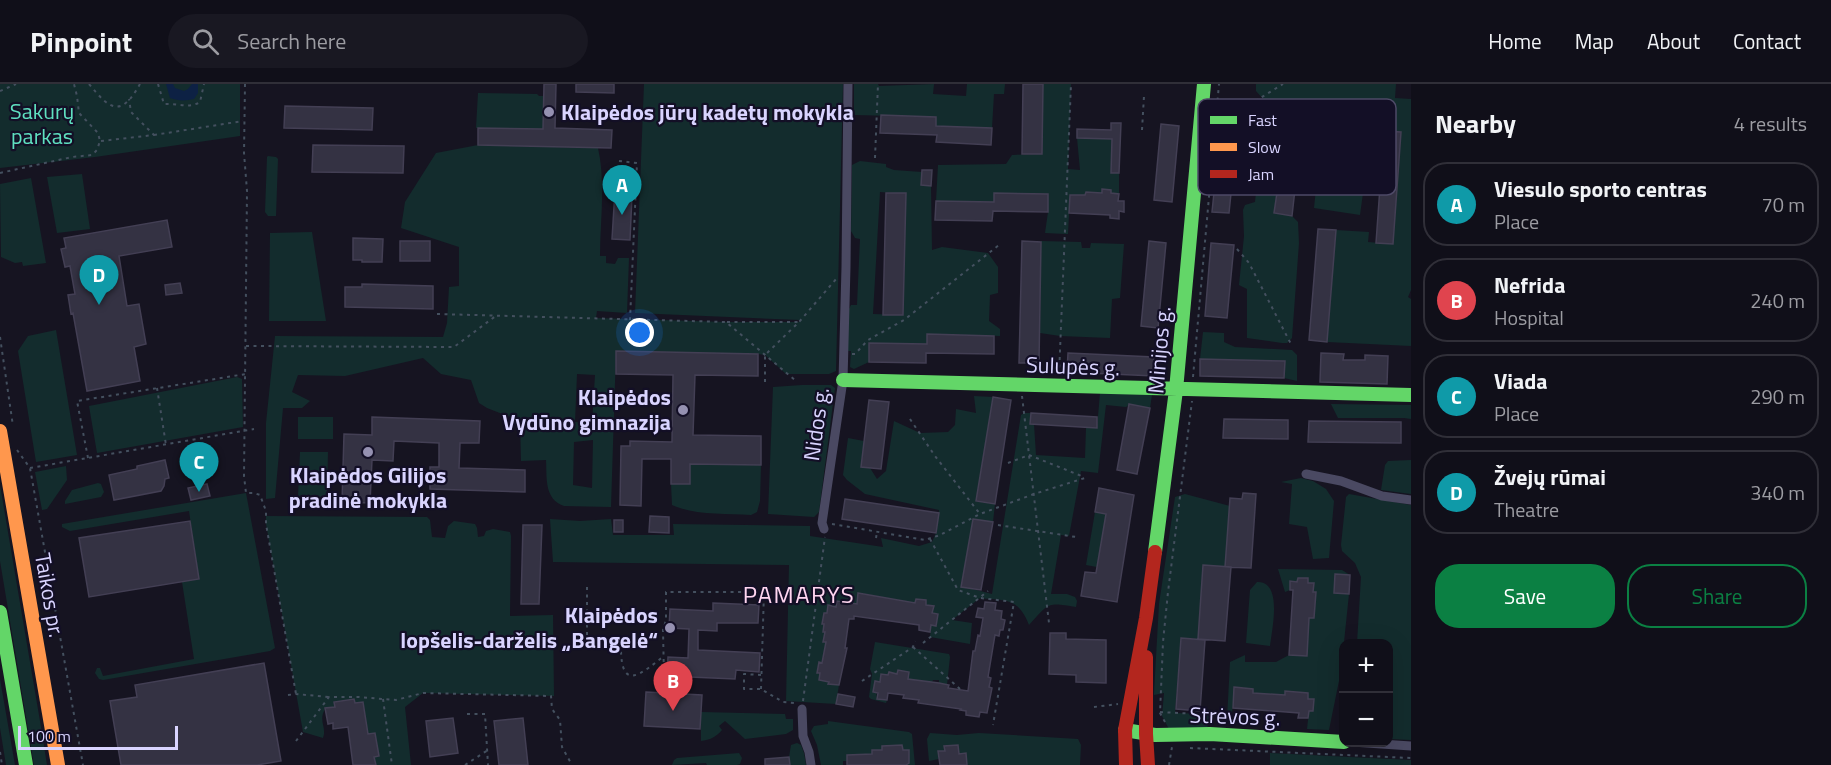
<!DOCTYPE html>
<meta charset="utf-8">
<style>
:root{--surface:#100f19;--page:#191822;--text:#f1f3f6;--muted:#9c9ca2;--line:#302f38;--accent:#0b8043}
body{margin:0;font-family:"Titillium Web",sans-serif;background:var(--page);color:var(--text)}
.controls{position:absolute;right:18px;bottom:18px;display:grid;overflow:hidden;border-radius:12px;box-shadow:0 6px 24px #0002}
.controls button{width:54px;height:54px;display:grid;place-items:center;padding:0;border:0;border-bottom:2px solid var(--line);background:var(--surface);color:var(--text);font:30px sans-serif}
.scale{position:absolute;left:18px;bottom:15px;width:160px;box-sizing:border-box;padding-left:6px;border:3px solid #d9d4ff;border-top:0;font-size:16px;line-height:21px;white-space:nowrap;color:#d9d4ff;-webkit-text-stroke:4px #130f26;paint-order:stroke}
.you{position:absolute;left:640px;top:249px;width:21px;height:21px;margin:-15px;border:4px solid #fff;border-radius:50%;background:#1a73e8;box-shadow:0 0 0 9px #1a73e833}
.badge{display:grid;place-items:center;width:39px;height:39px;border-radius:50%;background:var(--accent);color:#fff;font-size:20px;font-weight:700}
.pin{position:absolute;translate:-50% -50px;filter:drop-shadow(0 2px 3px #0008)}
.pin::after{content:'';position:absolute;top:32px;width:21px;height:18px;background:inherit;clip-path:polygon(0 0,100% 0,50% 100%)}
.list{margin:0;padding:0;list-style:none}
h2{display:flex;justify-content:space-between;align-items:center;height:78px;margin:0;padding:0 24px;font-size:26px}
h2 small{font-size:20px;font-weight:400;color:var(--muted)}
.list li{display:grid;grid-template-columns:39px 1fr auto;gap:18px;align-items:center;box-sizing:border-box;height:84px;margin:0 12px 12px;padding:0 12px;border:2px solid var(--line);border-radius:24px}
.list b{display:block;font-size:22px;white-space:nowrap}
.list p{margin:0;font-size:20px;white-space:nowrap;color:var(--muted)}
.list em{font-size:20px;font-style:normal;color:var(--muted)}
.actions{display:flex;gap:12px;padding:18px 24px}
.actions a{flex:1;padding:14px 0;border:2px solid var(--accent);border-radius:24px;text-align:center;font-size:21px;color:var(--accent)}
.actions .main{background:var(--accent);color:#fff}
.icon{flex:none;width:33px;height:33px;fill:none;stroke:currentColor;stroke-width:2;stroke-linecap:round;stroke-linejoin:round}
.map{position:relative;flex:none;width:1411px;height:681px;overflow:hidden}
header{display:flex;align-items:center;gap:36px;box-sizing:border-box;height:84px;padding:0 30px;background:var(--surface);border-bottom:2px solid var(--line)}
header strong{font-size:28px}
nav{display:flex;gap:33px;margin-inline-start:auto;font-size:21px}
.search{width:420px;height:54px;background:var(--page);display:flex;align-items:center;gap:15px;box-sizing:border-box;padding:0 21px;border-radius:33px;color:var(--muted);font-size:22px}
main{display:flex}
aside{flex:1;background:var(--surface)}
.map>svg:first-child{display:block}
.green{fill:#132c2d;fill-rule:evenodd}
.water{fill:#0d2144}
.building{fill:#343243;stroke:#433f54;stroke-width:1.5}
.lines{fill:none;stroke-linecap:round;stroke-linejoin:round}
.path{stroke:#44505f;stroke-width:2;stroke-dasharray:3 4.5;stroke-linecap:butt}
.street{stroke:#4a4962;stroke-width:9}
.fast{stroke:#63d668;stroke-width:14}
.slow{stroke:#ff974d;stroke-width:14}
.jam{stroke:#b3261e;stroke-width:14}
.poi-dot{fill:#9591b1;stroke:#130f26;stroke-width:2}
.labels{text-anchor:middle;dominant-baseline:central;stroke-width:4.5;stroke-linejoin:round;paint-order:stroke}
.park-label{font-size:22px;fill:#5fe0c0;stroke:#130f26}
.poi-label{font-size:22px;font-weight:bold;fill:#d9d4ff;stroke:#130f26;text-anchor:end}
.street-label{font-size:22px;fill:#d9d4ff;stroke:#130f26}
.neighbourhood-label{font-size:24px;letter-spacing:1.5px;fill:#ffd6f0;stroke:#130f26}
.key{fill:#130f26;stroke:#4e4a67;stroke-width:1.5}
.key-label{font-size:16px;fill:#d9d4ff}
</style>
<header>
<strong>Pinpoint</strong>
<div class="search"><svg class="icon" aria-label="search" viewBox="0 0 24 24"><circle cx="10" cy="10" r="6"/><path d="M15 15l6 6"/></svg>Search here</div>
<nav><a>Home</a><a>Map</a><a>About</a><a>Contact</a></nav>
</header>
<main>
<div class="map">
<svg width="1411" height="681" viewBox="0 0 1411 681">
<rect width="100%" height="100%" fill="#161421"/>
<!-- green -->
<path class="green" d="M 0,0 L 240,0 L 240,52 L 95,73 L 0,84 Z
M 644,0 L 843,0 L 836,287 L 829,290 L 786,290 L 765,271 L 758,270 L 616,267 L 611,423 L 564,422 C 544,415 547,394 546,376 L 521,377 L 520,337 L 487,324 L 479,319 L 471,296 L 441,290 L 423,274 L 345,292 L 298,291 L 292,308 L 310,317 L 302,324 L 283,324 L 275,414 L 266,415 L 266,339 L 275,252 L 443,253 L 447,239 L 449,203 L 459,202 L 459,163 L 401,144 L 405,118 L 436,69 L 478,61 L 598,64 C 606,100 600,136 600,172 L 606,172 L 606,179 L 615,180 L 618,174 L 629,174 L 627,229 L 597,227 L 596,234 L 726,238 L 799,238 L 800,236 L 635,229 ZM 577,290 L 595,291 L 592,339 L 575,338 ZM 593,356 L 592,404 L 573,401 L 574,358 Z
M 854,0 L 878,0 L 879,2 L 934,0 L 933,10 L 966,12 L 967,0 L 1005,0 L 1004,10 L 994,10 L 992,44 L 936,42 L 936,33 L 854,31 Z
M 1043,0 L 1071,0 L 1068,85 L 1080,86 L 1077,54 L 1121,55 L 1120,63 L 1112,89 L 1119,89 L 1119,110 L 1111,109 L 1111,106 L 1103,105 L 1102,109 L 1086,108 L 1085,111 L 1070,111 L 1068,150 L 1065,150 L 1045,149 L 1048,128 L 1048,110 L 994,109 L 994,118 L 936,117 L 938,81 L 1006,80 L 1012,71 L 1042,70 Z
M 1256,0 L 1396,0 L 1395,14 L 1411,15 L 1411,206 L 1408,213 L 1411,215 L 1411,262 L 1327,258 L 1336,146 L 1369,148 L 1368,158 L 1393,160 L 1401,49 L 1373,45 L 1375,26 L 1264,16 L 1256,7 Z
M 478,9 L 537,10 L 539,12 L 544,12 L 543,45 L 476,44 Z
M 1322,57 L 1361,60 L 1367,66 L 1368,73 L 1360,131 L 1314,124 L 1318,85 C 1313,75 1317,66 1322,57 Z
M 1265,63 L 1307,66 L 1303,103 L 1295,105 L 1278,103 L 1274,129 L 1292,132 L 1298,138 L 1299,159 L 1292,254 L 1287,259 L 1282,259 L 1247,254 L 1247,205 L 1239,201 L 1244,152 L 1243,126 L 1245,121 L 1255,118 L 1260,69 Z
M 268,72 L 276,73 L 278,75 L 276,132 L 268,132 L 265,128 L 267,73 Z
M 860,77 L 886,80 L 886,83 L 894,86 L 922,88 L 922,101 L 931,102 L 932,166 L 942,163 L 988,169 L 998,183 L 998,209 L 990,211 L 989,237 L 1000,245 L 1000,252 L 928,250 L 927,260 L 869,259 L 869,278 L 854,285 L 850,283 L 851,267 L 847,267 L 848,227 L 851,221 L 857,221 L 860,155 L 855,154 L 851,147 L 852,81 ZM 880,108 L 906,110 L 903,231 L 873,230 Z
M 82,90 L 90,145 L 57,149 L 47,93 Z
M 31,94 L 46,179 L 23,182 L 22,178 L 15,179 L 1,173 L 0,100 Z
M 312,148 L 326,237 L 269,237 L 270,149 Z
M 1041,157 L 1081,158 L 1082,164 L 1090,164 L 1091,159 L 1124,160 L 1120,214 L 1112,215 L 1110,254 L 1060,252 L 1040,249 Z
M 56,246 L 77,371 L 36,378 L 18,267 L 28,252 Z
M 1203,248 L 1224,249 L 1224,258 L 1235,263 L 1292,266 L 1297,271 L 1297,297 L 1284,294 L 1285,277 L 1200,275 Z
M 237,293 L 242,295 L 243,343 L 97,369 L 89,322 Z
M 802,301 L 831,301 L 835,304 L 819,428 L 814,433 L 768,430 L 773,303 Z
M 1100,309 L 1152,311 L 1150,324 L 1129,321 L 1126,323 L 1106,321 L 1098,389 L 1081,387 L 1069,452 L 1061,451 L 1051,510 L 1067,510 L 1075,513 L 1077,517 L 1076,523 C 1047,518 1049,519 1029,541 C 1018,513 1006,517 980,514 L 952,536 L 972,539 L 970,560 L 930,553 L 931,541 L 938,530 L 932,529 L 933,522 L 926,521 L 926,516 L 916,515 L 915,519 L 859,509 L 856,524 L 849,519 L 837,517 L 836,523 L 829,521 L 827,529 L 824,529 L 822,539 L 824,540 L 823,547 L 825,548 L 823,557 L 826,558 L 822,579 L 819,579 L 817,588 L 829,598 L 829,600 L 839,601 L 836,620 L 786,617 L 789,481 L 553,478 L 550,435 L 580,437 L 611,435 L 613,451 L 674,451 L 673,440 L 810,442 L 810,452 L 883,463 L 881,454 L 919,462 L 932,458 L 936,449 L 939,426 L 865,410 L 847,396 L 843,391 L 848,354 L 864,357 L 861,382 L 870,384 L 877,395 L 886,387 L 894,337 L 920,349 L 948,348 L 955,341 L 956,325 L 976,329 L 974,312 L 993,313 L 976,417 L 995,420 L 993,438 L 973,435 L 961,502 L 992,510 L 1021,331 L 1024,329 L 1031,329 L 1030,340 L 1034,340 L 1036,371 L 1085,374 L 1086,344 L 1097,344 Z
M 1331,320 L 1411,321 L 1411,335 L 1404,334 L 1338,334 Z
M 298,333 L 333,333 L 333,355 L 298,355 Z
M 300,368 L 328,368 L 327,414 L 298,413 Z
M 1411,376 L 1411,410 L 1381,406 L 1385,381 L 1388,377 Z
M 690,380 L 761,381 L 760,417 L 757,428 L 751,431 C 726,429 696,432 672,421 L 671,400 L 690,400 Z
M 66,382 L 67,396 L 47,425 L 42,426 L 35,388 Z
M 1301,394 L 1313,397 L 1326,405 L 1334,417 L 1329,474 L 1313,475 L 1307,443 L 1289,440 L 1292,400 L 1281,398 Z
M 98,399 L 101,400 L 104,408 L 101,413 L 65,420 L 65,417 L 72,406 Z
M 0,401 L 41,643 L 47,681 L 34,681 L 0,477 Z
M 246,409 L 275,564 L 270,567 L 103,596 L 99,595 L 95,589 L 97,584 L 100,584 L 103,592 L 194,575 L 182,498 L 199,495 L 189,427 L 70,447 L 62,443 L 62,440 Z
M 1185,410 L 1230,422 L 1225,483 L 1204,481 L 1198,555 L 1181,554 L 1175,629 L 1210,630 L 1207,645 L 1169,645 L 1162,632 L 1164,609 L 1154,611 L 1154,609 L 1159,520 L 1175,413 Z
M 1349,410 L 1411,421 L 1411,656 L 1389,655 L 1388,560 L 1357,559 L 1361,493 L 1355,479 L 1342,467 L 1341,461 L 1346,413 Z
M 1095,428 L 1111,431 L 1097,483 L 1086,481 Z
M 266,432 L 427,433 L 430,436 L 432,453 L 445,454 L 448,442 L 454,437 L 475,440 L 477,444 L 478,453 L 484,452 L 486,447 L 493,445 L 510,448 L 511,452 L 510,532 L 553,531 L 554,612 L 423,609 L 405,623 L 411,681 L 376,681 L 374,673 L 379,672 L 375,649 L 368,650 L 335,623 L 325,625 C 318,638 327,642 323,654 L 303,648 L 266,440 Z
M 1278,485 L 1342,486 L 1350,491 L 1336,490 L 1334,509 L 1349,510 L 1341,587 L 1329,646 L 1307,645 L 1309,627 L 1313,627 L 1314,616 L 1308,615 L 1308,609 L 1286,607 L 1285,611 L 1253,609 L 1253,605 L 1235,603 L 1231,638 L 1227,635 L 1230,578 L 1245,571 L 1245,578 L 1276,578 L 1289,571 L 1307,572 L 1309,534 L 1314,534 L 1316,508 L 1313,508 L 1314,499 L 1308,499 L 1308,494 L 1298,494 L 1297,498 L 1290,497 L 1290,506 L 1285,508 Z
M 1257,498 C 1283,497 1272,545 1270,562 L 1246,559 L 1250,506 Z
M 875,558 L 949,570 L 950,573 L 947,601 L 939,600 L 939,596 L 933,596 L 932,598 L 908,595 L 909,588 L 898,586 L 897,590 L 889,588 L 888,591 L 881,590 L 880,598 L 875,597 L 877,615 L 887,616 L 886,619 L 871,615 L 869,613 L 872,590 L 870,585 Z
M 0,595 L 15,681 L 6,681 L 0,644 Z
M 701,628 L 785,630 L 786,635 L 793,635 L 793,646 L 786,650 L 745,655 L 725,637 L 719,642 L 722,646 C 716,653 710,656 701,657 Z
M 828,637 L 909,648 L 912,650 L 915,681 L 906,681 L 909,679 L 909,666 L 903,666 L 902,661 L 882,662 L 882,666 L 873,666 L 873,675 L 866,670 L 847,671 L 847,677 L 843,677 L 843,681 L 821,681 L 817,661 L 811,647 L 814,642 L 828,640 Z
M 930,649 L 957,651 L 979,649 L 1078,655 L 1081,661 L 1080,681 L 967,681 L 966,669 L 959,670 L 958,661 L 945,662 L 945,667 L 938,668 L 939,675 L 929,677 L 927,655 Z
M 797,659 L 801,661 L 804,669 L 806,681 L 790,681 L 789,673 L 791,661 Z
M 739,669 L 742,674 L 740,680 L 737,681 L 707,681 L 706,679 L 672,681 L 674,676 L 677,674 Z
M 1270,669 L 1411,676 L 1411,681 L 1270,681 Z"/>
<!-- water -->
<path class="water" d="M 166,0 L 173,0 L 175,4 L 184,7 L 188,5 L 192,0 L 198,0 L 198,9 L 194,15 C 186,17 178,17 170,14 Z"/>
<!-- building -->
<path class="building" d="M 544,0 L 556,0 L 555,44 L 612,46 L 611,64 L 478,61 L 478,44 L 543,45 Z
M 576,0 L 614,0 L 614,9 L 576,8 Z
M 1023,0 L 1043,0 L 1042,70 L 1022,70 Z
M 285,22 L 373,24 L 372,46 L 284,44 Z
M 881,31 L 936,33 L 936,42 L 992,44 L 991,61 L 936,58 L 937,51 L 880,49 Z
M 1111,39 L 1121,39 L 1119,89 L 1111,89 L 1112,55 L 1077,54 L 1077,45 L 1111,46 Z
M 1161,40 L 1179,42 L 1172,118 L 1154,116 Z
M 1221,40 L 1238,41 L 1229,129 L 1212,128 Z
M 1384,47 L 1401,48 L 1393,160 L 1376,159 Z
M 313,61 L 404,62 L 403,89 L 312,88 Z
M 922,86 L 932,86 L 931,102 L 921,101 Z
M 609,88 L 633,89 L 630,156 L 612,155 L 615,106 L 609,106 Z
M 1278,102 L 1295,105 L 1292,132 L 1274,129 Z
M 1102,105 L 1111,106 L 1111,109 L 1119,110 L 1118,117 L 1124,117 L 1124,128 L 1119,127 L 1119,135 L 1110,134 L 1110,131 L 1069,129 L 1070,111 L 1085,111 L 1086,108 L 1102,109 Z
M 886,109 L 906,109 L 903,231 L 883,231 Z
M 994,109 L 1048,110 L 1048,128 L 993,127 L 992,137 L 935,136 L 936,117 L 994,118 Z
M 167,136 L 172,163 L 119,172 L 127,222 L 139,220 L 146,260 L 134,263 L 140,297 L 87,307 L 73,229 L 71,230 L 68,211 L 75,210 L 70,182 L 65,183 L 61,165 L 66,164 L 64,154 Z
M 1318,145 L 1336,146 L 1327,258 L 1309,256 Z
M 353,154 L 383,155 L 382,178 L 362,178 L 362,176 L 353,176 Z
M 400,157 L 430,157 L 430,177 L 400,177 Z
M 1022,157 L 1041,158 L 1039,279 L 1019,279 Z
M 1149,157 L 1166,159 L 1158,244 L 1141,242 Z
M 1211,159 L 1234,161 L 1227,234 L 1205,232 Z
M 180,199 L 182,209 L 166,211 L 165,201 Z
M 362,200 L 433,202 L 433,225 L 345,223 L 345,203 L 362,203 Z
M 927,250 L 994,252 L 994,270 L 926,269 L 926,279 L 869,278 L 869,259 L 927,260 Z
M 616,267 L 758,270 L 758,292 L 695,291 L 693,351 L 761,352 L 761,381 L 690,380 L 690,400 L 671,400 L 671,375 L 642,375 L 641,422 L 620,421 L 621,362 L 630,362 L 630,357 L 672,358 L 673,291 L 616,290 Z
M 1068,269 L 1154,273 L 1154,292 L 1067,288 Z
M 1321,269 L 1344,270 L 1343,276 L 1365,276 L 1365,271 L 1388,272 L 1387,300 L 1320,298 Z
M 1200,275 L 1285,277 L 1284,294 L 1200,292 Z
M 993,313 L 1011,316 L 995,420 L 976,417 Z
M 869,316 L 889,318 L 881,385 L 861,383 Z
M 1129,320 L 1150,324 L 1137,390 L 1117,386 Z
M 1031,329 L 1097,333 L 1097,344 L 1030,340 Z
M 372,333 L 480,337 L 479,359 L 460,359 L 459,384 L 525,386 L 525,408 L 430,405 L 430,383 L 439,383 L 439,359 L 394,357 L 393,377 L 372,376 L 370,419 L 342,418 L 344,350 L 372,351 Z
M 1224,335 L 1288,336 L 1288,355 L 1223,354 Z
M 1309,337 L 1401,338 L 1401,359 L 1308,358 Z
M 165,376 L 169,394 L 165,395 L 164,402 L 161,407 L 114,416 L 109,391 L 137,385 L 137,382 Z
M 207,400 L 210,412 L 191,416 L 188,404 Z
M 1099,404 L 1134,411 L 1117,518 L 1081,512 L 1085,488 L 1096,489 L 1106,430 L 1095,428 Z
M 1243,409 L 1256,410 L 1251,484 L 1225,483 L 1230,414 L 1242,415 Z
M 845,415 L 939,429 L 936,449 L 842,435 Z
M 650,432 L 669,433 L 669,449 L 649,448 Z
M 973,435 L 993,438 L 981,506 L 961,503 Z
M 614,436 L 623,436 L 623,448 L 614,448 Z
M 190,437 L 199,495 L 89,513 L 79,454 Z
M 523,441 L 542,441 L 539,520 L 521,520 Z
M 1203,481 L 1231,483 L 1225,557 L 1198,555 Z
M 1335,490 L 1350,491 L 1349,510 L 1334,509 Z
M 1298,494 L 1308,494 L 1308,499 L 1314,499 L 1313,508 L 1316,508 L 1314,534 L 1309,534 L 1307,572 L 1289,571 L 1293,506 L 1290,506 L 1290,497 L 1297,498 Z
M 858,509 L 915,519 L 916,515 L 926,516 L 926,521 L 934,522 L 932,529 L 938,530 L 936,542 L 931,541 L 930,548 L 919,546 L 919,541 L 854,532 L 854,535 L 849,535 L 845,564 L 847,564 L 839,601 L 828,600 L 829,598 L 819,596 L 820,589 L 817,589 L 819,578 L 822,579 L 826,558 L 823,558 L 825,548 L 823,548 L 824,540 L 822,540 L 824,529 L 827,529 L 828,521 L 836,523 L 837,517 L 857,520 Z
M 985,518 L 996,519 L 995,526 L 1002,527 L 1001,535 L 1005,536 L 1003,546 L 1000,546 L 999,552 L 995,551 L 988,593 L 991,594 L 989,603 L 992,604 L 987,629 L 980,628 L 979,633 L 966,631 L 966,627 L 960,626 L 961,625 L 918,619 L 919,616 L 903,614 L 904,611 L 888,609 L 887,616 L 877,615 L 878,609 L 873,608 L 875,597 L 880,598 L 881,590 L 888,591 L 889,588 L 897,590 L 898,586 L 909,588 L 908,595 L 939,599 L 949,601 L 948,604 L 968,607 L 973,567 L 975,567 L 978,551 L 980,552 L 983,534 L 976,533 L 978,524 L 984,525 Z
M 713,519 L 759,521 L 758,539 L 717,539 L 717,547 L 698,546 L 698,566 L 760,569 L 759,588 L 736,586 L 735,595 L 667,592 L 668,573 L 688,574 L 689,545 L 669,544 L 670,525 L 713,527 Z
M 1050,549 L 1066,549 L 1066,555 L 1106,556 L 1106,599 L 1076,598 L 1076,591 L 1049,590 Z
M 1181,554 L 1205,556 L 1200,627 L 1176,625 Z
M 264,579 L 281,677 L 257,681 L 121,681 L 110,617 L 137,613 L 135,601 Z
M 1234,603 L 1253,605 L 1253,609 L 1285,611 L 1285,607 L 1308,609 L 1308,615 L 1314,615 L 1313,627 L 1309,627 L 1308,634 L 1298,634 L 1299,629 L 1233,624 Z
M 646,608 L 702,611 L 700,645 L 644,642 Z
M 838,610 L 855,613 L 853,623 L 836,620 Z
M 354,615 L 355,619 L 363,618 L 368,650 L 375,649 L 379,672 L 374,673 L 376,681 L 353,681 L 348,643 L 333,645 L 333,639 L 328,640 L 325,624 L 335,623 L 334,618 Z
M 453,634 L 458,669 L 430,673 L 426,637 Z
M 523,634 L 528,681 L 499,681 L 494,637 Z
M 902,661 L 903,666 L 909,666 L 909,679 L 906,681 L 847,681 L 847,671 L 872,670 L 872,666 L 882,666 L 882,662 Z
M 958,661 L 959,670 L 966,669 L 967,681 L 940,681 L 938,667 L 945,667 L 944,662 Z
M 789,673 L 790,681 L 765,681 L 765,675 Z"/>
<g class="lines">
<!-- path -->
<path class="path" d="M 89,0 C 110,26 121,34 140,0
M 158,0 L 164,20 C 176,19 189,25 200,18 L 204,0
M 245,0 L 244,69 L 247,107 L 244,392 L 246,409 L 254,409 L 260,411 L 266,427 L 266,440 L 296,610
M 0,7 L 16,0
M 1249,21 L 1283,0
M 1142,46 L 1144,12
M 154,51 L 243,37
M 101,57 L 154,51 L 131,28 L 129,15
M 875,74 L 878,0
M 619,77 L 637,79 L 630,236
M 0,89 L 72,73 L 92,71 L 97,66 L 100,57 L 98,49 L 79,29 L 77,12 L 74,0
M 1237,165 L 1249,179 L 1292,262
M 437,230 L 726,238 L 796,297
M 727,238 L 799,238
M 0,253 L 13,342
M 246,262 L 454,263 L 497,231
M 852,270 L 855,270 L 868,256 L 904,236 L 999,161
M 1059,291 L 1071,0
M 1193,293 L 1219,0
M 765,298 L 765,271 L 799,238 L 837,194
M 157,304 L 166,361
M 1022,312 L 1049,539
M 910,335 L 935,372 L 980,430
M 17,366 L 30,384 L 83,681
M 88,374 L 77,317 L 246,290
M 1008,379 L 1029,371 L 1084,393
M 30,384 L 254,345
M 832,440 L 925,456 L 940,451 L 980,430 L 1034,410 L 1085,394
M 998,441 L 1076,453
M 876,454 L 877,448
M 930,455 L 958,506 L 980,514 L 1014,518 L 993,641
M 587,503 L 587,563 L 621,564 C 621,609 642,589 664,572
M 923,559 L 988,507
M 913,563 L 960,605
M 761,591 L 744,590 L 744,605 L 761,605 L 783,618 L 794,619
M 664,593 L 663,546 L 666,536 L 666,508 L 764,508 L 761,605
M 862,597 L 913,563 L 915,557
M 288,611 L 296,610 L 329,613
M 383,615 L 392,681
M 803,617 L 825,453
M 1094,623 L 1118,620
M 1160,628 L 1216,631
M 467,630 L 485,630 L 488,681
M 1165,638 L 1160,629 L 1163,558 L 1168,508 L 1192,317
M 296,657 L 329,613 L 358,613 L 396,616 L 423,609 L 551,612 L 552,625 L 560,636 L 562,663 L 572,681
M 1190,664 L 1411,674
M 0,668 L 2,681
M 465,681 L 488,666
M 1169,681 L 1172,663"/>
<!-- street -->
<path class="street" d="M 1306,390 L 1341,397 L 1382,412 L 1411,416
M 824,445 L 822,439 L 843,296 L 846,183 L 848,0
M 802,625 L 803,652 L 809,668 L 811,681
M 1352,658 L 1411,662"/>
<!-- fast -->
<path class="fast" d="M 843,296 L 1411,311
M 1155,468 L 1176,306 L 1204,0
M 0,528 L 26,681
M 1125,646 L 1155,651 L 1210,650 L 1344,658"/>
<!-- slow -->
<path class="slow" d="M 0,347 L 58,681"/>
<!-- jam -->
<path class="jam" d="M 1146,573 L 1146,650 L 1148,681
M 1126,681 L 1125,646 L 1146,534 L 1155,468"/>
</g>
<!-- markers -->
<g class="poi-dot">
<circle cx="549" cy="28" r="6"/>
<circle cx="683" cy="326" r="6"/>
<circle cx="368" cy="368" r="6"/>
<circle cx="670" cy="544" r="6"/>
</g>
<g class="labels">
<!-- park labels -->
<g class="park-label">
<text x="42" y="27">Sakurų<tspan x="42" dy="25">parkas</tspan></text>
</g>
<!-- poi labels -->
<g class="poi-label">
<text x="561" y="28" text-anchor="start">Klaipėdos jūrų kadetų mokykla</text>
<text x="671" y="313">Klaipėdos<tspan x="671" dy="25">Vydūno gimnazija</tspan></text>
<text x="368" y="391" text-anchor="middle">Klaipėdos Gilijos<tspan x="368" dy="25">pradinė mokykla</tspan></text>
<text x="658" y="531">Klaipėdos<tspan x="658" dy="25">lopšelis-darželis „Bangelė“</tspan></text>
</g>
<!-- street labels -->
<g class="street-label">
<text transform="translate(1159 266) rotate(-85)">Minijos g.</text>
<text transform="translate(1073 282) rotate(2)">Sulupės g.</text>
<text transform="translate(816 340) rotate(-82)">Nidos g.</text>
<text transform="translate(50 511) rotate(80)">Taikos pr.</text>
<text transform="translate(1235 632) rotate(2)">Strėvos g.</text>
</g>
<!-- neighbourhood labels -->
<g class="neighbourhood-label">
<text x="799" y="510">PAMARYS</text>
</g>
</g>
<!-- legend -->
<rect x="1198" y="15" width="198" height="96" rx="9" class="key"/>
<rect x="1210" y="32" width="27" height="8" fill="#63d668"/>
<rect x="1210" y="59" width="27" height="8" fill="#ff974d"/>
<rect x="1210" y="86" width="27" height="8" fill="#b3261e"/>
<g class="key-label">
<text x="1248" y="42">Fast</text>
<text x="1248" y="69">Slow</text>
<text x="1248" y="96">Jam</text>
</g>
</svg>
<div class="controls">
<button>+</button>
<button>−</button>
</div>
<div class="scale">100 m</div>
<div class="you"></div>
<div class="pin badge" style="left:622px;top:131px;background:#0f9aa8">A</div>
<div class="pin badge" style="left:673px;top:627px;background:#e0444e">B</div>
<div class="pin badge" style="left:199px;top:408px;background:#0f9aa8">C</div>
<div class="pin badge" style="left:99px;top:221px;background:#0f9aa8">D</div>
</div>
<aside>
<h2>Nearby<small>4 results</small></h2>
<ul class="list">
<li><span class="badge" style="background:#0f9aa8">A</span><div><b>Viesulo sporto centras</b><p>Place</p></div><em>70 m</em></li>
<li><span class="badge" style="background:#e0444e">B</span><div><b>Nefrida</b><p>Hospital</p></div><em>240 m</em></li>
<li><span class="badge" style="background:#0f9aa8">C</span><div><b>Viada</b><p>Place</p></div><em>290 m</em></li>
<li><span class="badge" style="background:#0f9aa8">D</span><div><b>Žvejų rūmai</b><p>Theatre</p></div><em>340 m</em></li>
</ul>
<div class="actions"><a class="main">Save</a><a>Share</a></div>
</aside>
</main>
